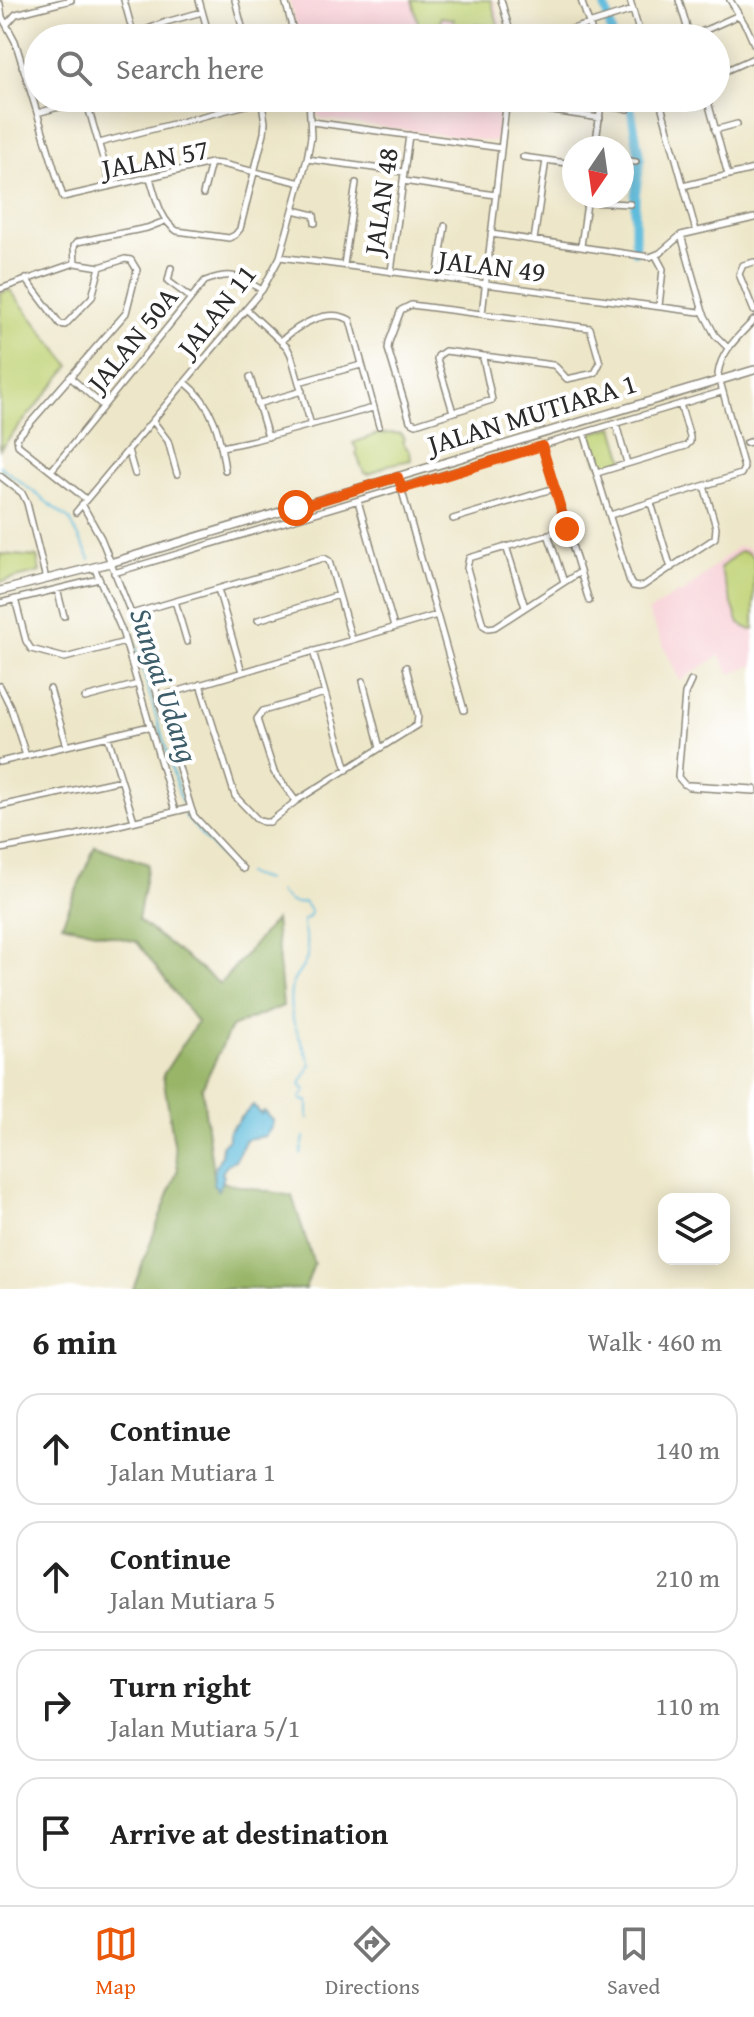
<!DOCTYPE html>
<meta charset="utf-8">
<style>
:root{--surface:#fff;--page:#f6f6f6;--text:#222;--muted:#767676;--line:#e0e0e0;--accent:#ea580c}
body{margin:0;font-family:"Gentium Book Plus",serif;background:var(--page);color:var(--text)}
.controls{position:absolute;right:24px;bottom:24px;display:grid;overflow:hidden;border-radius:16px;box-shadow:0 4px 20px #0003}
.controls button{width:72px;height:72px;display:grid;place-items:center;padding:0;border:0;border-bottom:2px solid var(--line);background:var(--surface);color:var(--text);font:40px sans-serif}
.compass{position:absolute;left:562px;top:136px;width:72px;height:72px;border-radius:50%;background:var(--surface);box-shadow:0 4px 20px #0003;rotate:193deg}
.stop{position:absolute;width:24px;height:24px;margin:-18px;border:6px solid #ea580c;border-radius:50%;background:#fff}
.stop.end{background:#ea580c;border-color:#fff;box-shadow:0 2px 8px #0008}
.list{margin:0;padding:0;list-style:none}
h2{display:flex;justify-content:space-between;align-items:center;height:104px;margin:0;padding:0 32px;font-size:34px}
h2 small{font-size:26px;font-weight:400;color:var(--muted)}
.list li{display:grid;grid-template-columns:52px 1fr auto;gap:24px;align-items:center;box-sizing:border-box;height:112px;margin:0 16px 16px;padding:0 16px;border:2px solid var(--line);border-radius:24px}
.list b{display:block;font-size:30px;white-space:nowrap}
.list p{margin:0;font-size:26px;white-space:nowrap;color:var(--muted)}
.list em{font-size:26px;font-style:normal;color:var(--muted)}
.icon{flex:none;width:44px;height:44px;fill:none;stroke:currentColor;stroke-width:2;stroke-linecap:round;stroke-linejoin:round}
.map{position:relative;flex:none;width:754px;height:1289px;overflow:hidden}
.search{position:absolute;background:var(--surface);box-shadow:0 4px 20px #0003;left:24px;right:24px;top:24px;height:88px;display:flex;align-items:center;gap:20px;box-sizing:border-box;padding:0 28px;border-radius:44px;color:var(--muted);font-size:30px}
.sheet{height:616px;background:var(--surface)}
nav{display:flex;justify-content:space-around;align-items:center;box-sizing:border-box;height:112px;border-top:2px solid var(--line);background:var(--surface);font-size:22px;color:var(--muted)}
nav a{display:grid;justify-items:center;gap:4px}
nav .on{color:var(--accent)}
.map>svg:first-child{display:block}
.built{fill:#f7cfd5}
.green{fill:#c0d376;stroke:#767f50;stroke-width:2}
.forest{fill:#98b567;stroke:#627049;stroke-width:2}
.water{fill:#5dbbdb;stroke:#447383;stroke-width:2}
.lines{fill:none;stroke-linecap:round;stroke-linejoin:round}
.stream{stroke:#5dbbdb;stroke-width:2}
.river{stroke:#5dbbdb;stroke-width:9}
.street-casing{stroke:#8c887a;stroke-width:8}
.secondary-casing{stroke:#8c887a;stroke-width:10}
.street{stroke:#fff;stroke-width:5}
.secondary{stroke:#fff;stroke-width:7}
.route{stroke:#ea580c;stroke-width:10}
.labels{text-anchor:middle;dominant-baseline:central;stroke-width:8;stroke-linejoin:round;paint-order:stroke}
.street-label{font-size:28px;fill:#2b2b2b;stroke:#fff}
.water-label{font-size:30px;font-style:italic;fill:#3c5d69;stroke:#fff}
</style>
<div class="map">
<svg width="754" height="1289" viewBox="0 0 754 1289">
<rect width="100%" height="100%" fill="#fff"/>
<filter id="ink" filterUnits="userSpaceOnUse"><feTurbulence type="fractalNoise" baseFrequency=".0125" numOctaves="2"/><feDisplacementMap in="SourceGraphic" scale="16" xChannelSelector="R" yChannelSelector="G"/><feConvolveMatrix kernelMatrix="1 2 1 2 8 2 1 2 1" color-interpolation-filters="sRGB"/></filter>
<filter id="wash" filterUnits="userSpaceOnUse"><feTurbulence type="fractalNoise" baseFrequency=".006" numOctaves="4" result="noise"/><feDisplacementMap in="SourceGraphic" scale="32" xChannelSelector="R" yChannelSelector="G"/><feGaussianBlur stdDeviation="1.8" result="paint"/><feColorMatrix in="noise" values="0 0 0 0 0 0 0 0 0 0 0 0 0 0 0 0 0 1.4 0 .05"/><feComposite in="paint" operator="in"/></filter>
<g filter="url(#wash)">
<rect width="100%" height="100%" fill="#ede6c8"/>
<!-- built -->
<path class="built" d="M 289,0 L 494,0 L 505,38 L 299,38 Z
M 313,98 L 502,98 L 496,142 L 322,119 L 315,112 Z
M 738,546 L 747,548 L 754,553 L 754,665 L 730,674 L 720,655 L 680,681 L 648,612 L 677,593 L 682,594 Z"/>
<!-- green -->
<path class="green" d="M 412,0 L 491,0 L 499,28 L 474,24 L 472,31 L 453,28 L 454,19 L 441,17 L 439,26 L 421,34 Z
M 10,290 L 70,366 L 0,449 L 0,293 Z
M 614,427 L 624,460 L 601,466 L 598,464 L 590,437 L 592,433 Z
M 395,433 L 401,434 L 404,439 L 403,443 L 410,452 L 411,460 L 388,465 L 370,474 L 364,473 L 356,453 L 357,450 L 353,443 L 377,434 Z
M 740,551 L 748,553 L 754,557 L 754,629 L 751,630 L 739,624 L 720,568 Z
M 0,554 L 37,557 L 40,572 L 0,582 Z"/>
<!-- forest -->
<path class="forest" d="M 95,846 L 148,864 L 138,920 L 220,984 L 275,920 L 283,1006 L 231,1027 L 202,1088 L 214,1181 L 292,1196 L 314,1264 L 305,1289 L 133,1289 L 178,1169 L 163,1075 L 197,1022 L 137,942 L 62,924 Z"/>
<!-- water -->
<path class="water" d="M 253,1105 L 261,1114 L 264,1111 L 273,1120 L 272,1127 L 265,1136 L 246,1139 L 236,1159 L 226,1166 L 222,1173 L 224,1176 L 218,1190 L 213,1184 L 215,1168 L 221,1156 L 222,1145 L 229,1139 L 228,1132 Z"/>
<g class="lines">
<!-- stream -->
<path class="stream" d="M 0,466 L 70,520 L 90,559
M 108,581 L 131,631 L 182,803
M 185,816 L 230,867
M 246,874 L 266,880
M 279,892 C 287,900 292,906 304,902 L 311,912 L 309,917 L 303,920 C 302,935 310,941 307,957 C 305,968 295,974 292,985 C 285,1014 300,1037 311,1064 L 300,1085 L 305,1090 L 305,1093 L 300,1097 L 301,1100 L 308,1101 L 308,1119
M 301,1154 L 304,1137"/>
<!-- river -->
<path class="river" d="M 603,0 L 608,18
M 608,19 L 613,38
M 629,98 L 640,160 L 635,196 L 635,251"/>
</g>
</g>
<g filter="url(#ink)">
<g class="lines">
<defs>
<path id="street" d="M 124,0 L 134,37
M 199,0 L 206,25
M 235,0 L 245,38
M 285,0 L 295,38
M 501,0 L 512,38
M 581,0 L 594,38
M 630,0 L 641,38
M 679,0 L 690,37
M 730,0 L 747,28 L 754,44
M 0,4 L 2,17 L 15,41 L 63,197 L 211,163 L 222,164 L 301,183
M 7,24 L 16,14 L 71,0
M 125,38 L 166,22 L 202,12
M 562,38 L 566,31 L 633,10
M 688,38 L 739,15
M 22,66 L 38,62
M 716,75 L 754,58
M 659,98 L 696,231
M 707,98 L 728,175
M 86,100 L 111,186
M 506,104 L 600,118
M 601,106 L 628,109
M 37,113 L 92,98
M 312,122 L 501,148
M 715,130 L 737,124
M 99,143 L 262,101
M 595,148 L 602,98
M 523,157 L 574,164
M 307,159 L 404,172
M 622,160 L 636,162
M 150,178 C 156,197 160,220 177,231 L 229,238 L 235,235 L 240,229 L 264,133 L 265,122 L 261,98
M 403,181 L 495,195
M 683,186 L 754,169
M 203,194 L 211,163
M 587,202 L 630,204
M 294,210 L 314,215 L 315,223
M 491,234 L 650,257 L 660,253 L 681,235 L 754,218
M 681,235 L 703,312 L 715,335 L 728,348
M 534,240 L 546,160
M 581,246 L 588,196
M 656,256 L 663,269 L 659,306
M 280,257 L 699,312
M 754,262 L 743,265 L 739,274 L 754,311
M 75,263 L 74,246 L 77,242 L 147,228 L 165,221
M 344,265 L 356,183
M 171,268 L 168,281 L 191,298
M 391,272 L 409,135
M 437,278 L 445,226
M 26,279 L 60,324 L 65,325 L 92,297 L 100,267
M 0,289 L 75,263 L 100,267 L 125,259 L 131,260 L 137,270 L 126,313 L 17,438 L 18,445 L 86,499
M 246,309 L 287,347 L 291,355 L 311,425
M 482,314 L 507,98
M 282,340 C 299,325 327,307 350,320 L 379,426
M 70,377 L 103,406
M 250,377 L 268,437
M 185,382 C 214,405 220,435 225,470
M 299,382 L 361,365
M 257,404 L 302,391
M 453,412 L 437,359 L 438,356 L 445,351 L 553,365 L 556,367 L 567,379 L 595,373 L 600,363 L 590,328 L 411,305 L 401,310 L 389,342 L 388,349 L 410,421 L 416,424 L 492,400 L 483,358
M 153,421 L 168,441 L 177,474
M 616,424 L 627,463
M 584,433 L 630,582 L 633,586 L 639,587 L 643,586 L 715,538 L 716,527 L 704,486
M 746,443 L 754,441
M 542,446 L 589,601
M 222,447 L 255,440 L 373,408
M 128,450 L 135,474
M 51,471 L 205,281 C 233,271 238,276 262,290
M 597,473 L 686,446 L 690,442 L 690,437 L 680,404
M 0,476 L 22,493 L 27,503 L 46,579
M 398,477 L 464,710
M 358,501 L 394,627
M 651,503 L 671,568
M 82,504 L 101,538 L 140,636 L 191,808 L 194,816 L 243,869
M 76,512 L 262,290 L 280,257 L 307,159 L 311,137 L 309,98
M 610,515 L 741,474 L 744,468 L 718,374 C 721,351 738,337 754,320
M 453,519 L 555,488
M 567,529 L 469,558 L 467,568 L 483,625 L 488,628 L 495,627 L 580,572
M 548,534 L 564,582
M 506,546 L 525,607
M 94,567 L 122,631 L 175,811
M 114,573 L 721,392
M 57,589 L 64,616
M 218,589 L 242,672
M 15,599 L 26,641 L 31,649 L 65,658 L 125,642
M 175,601 L 187,642
M 0,603 L 99,579
M 131,614 L 324,558 L 329,561 L 352,640
M 258,620 L 339,595
M 313,651 L 347,770
M 363,681 L 380,748
M 200,684 L 235,796 L 257,819 L 263,822 L 270,822 L 296,801 L 417,725 L 418,715 L 406,667
M 0,686 L 10,706 L 26,756
M 50,689 L 67,746
M 158,697 L 437,615
M 85,698 L 138,684
M 108,737 L 134,821
M 0,762 L 150,726
M 689,786 L 684,784 L 678,777 L 685,694 L 691,681
M 296,801 L 274,772 L 257,719 L 263,711 L 325,693
M 0,806 L 121,780
M 0,849 L 73,836 L 190,808"/>
<path id="secondary" d="M 0,591 L 110,563 L 754,370
M 689,786 L 754,790"/>
</defs>
<!-- street casing -->
<use href="#street" class="street-casing"/>
<!-- secondary casing -->
<use href="#secondary" class="secondary-casing"/>
<!-- street -->
<use href="#street" class="street"/>
<!-- secondary -->
<use href="#secondary" class="secondary"/>
</g>
</g>
<g class="lines" filter="url(#ink)">
<!-- route -->
<path class="route" d="M 296,508 L 398,477 L 402,489 L 542,446 L 567,529"/>
</g>
<g class="labels">
<!-- street labels -->
<g class="street-label">
<text transform="translate(155 158) rotate(-11)">JALAN 57</text>
<text transform="translate(380 201) rotate(-82)">JALAN 48</text>
<text transform="translate(492 265) rotate(7)">JALAN 49</text>
<text transform="translate(216 310) rotate(-52)">JALAN 11</text>
<text transform="translate(132 339) rotate(-51)">JALAN 50A</text>
<text transform="translate(532 413) rotate(-17)">JALAN MUTIARA 1</text>
</g>
<!-- water labels -->
<g class="water-label">
<text transform="translate(165 685) rotate(72)">Sungai Udang</text>
</g>
</g>
</svg>
<div class="controls">
<button><svg class="icon" aria-label="layers" viewBox="0 0 24 24"><path d="M12 4l9 5-9 5-9-5zM3 14l9 5 9-5"/></svg></button>
</div>
<svg class="compass" viewBox="-18 -18 36 36"><path d="M0-13l5 13h-10z" fill="#e53935"/><path d="M0 13l5-13h-10z" fill="#767676"/></svg>
<div class="stop" style="left:296px;top:508px"></div>
<div class="stop end" style="left:567px;top:529px"></div>
<div class="search"><svg class="icon" aria-label="search" viewBox="0 0 24 24"><circle cx="10" cy="10" r="6"/><path d="M15 15l6 6"/></svg>Search here</div>
</div>
<section class="sheet">
<h2>6 min<small>Walk · 460 m</small></h2>
<ul class="list">
<li><svg class="icon" aria-label="ahead" viewBox="0 0 24 24"><path d="M12 20V5M6 11l6-6 6 6"/></svg><div><b>Continue</b><p>Jalan Mutiara 1</p></div><em>140 m</em></li>
<li><svg class="icon" aria-label="ahead" viewBox="0 0 24 24"><path d="M12 20V5M6 11l6-6 6 6"/></svg><div><b>Continue</b><p>Jalan Mutiara 5</p></div><em>210 m</em></li>
<li><svg class="icon" aria-label="right" viewBox="0 0 24 24"><path d="M7 20v-9h11M14 6l5 5-5 5"/></svg><div><b>Turn right</b><p>Jalan Mutiara 5/1</p></div><em>110 m</em></li>
<li><svg class="icon" aria-label="arrive" viewBox="0 0 24 24"><path d="M6 21V4h12l-3 4 3 4H6"/></svg><div><b>Arrive at destination</b></div></li>
</ul>
</section>
<nav>
<a class="on"><svg class="icon" aria-label="map" viewBox="0 0 24 24"><path d="M3 6l6-2 6 2 6-2v14l-6 2-6-2-6 2zM9 4v14M15 6v14"/></svg>Map</a>
<a><svg class="icon" aria-label="directions" viewBox="0 0 24 24"><path d="M12 3l9 9-9 9-9-9zM9 14v-3h6M13 9l2 2-2 2"/></svg>Directions</a>
<a><svg class="icon" aria-label="saved" viewBox="0 0 24 24"><path d="M7 4h10v16l-5-4-5 4z"/></svg>Saved</a>
</nav>
